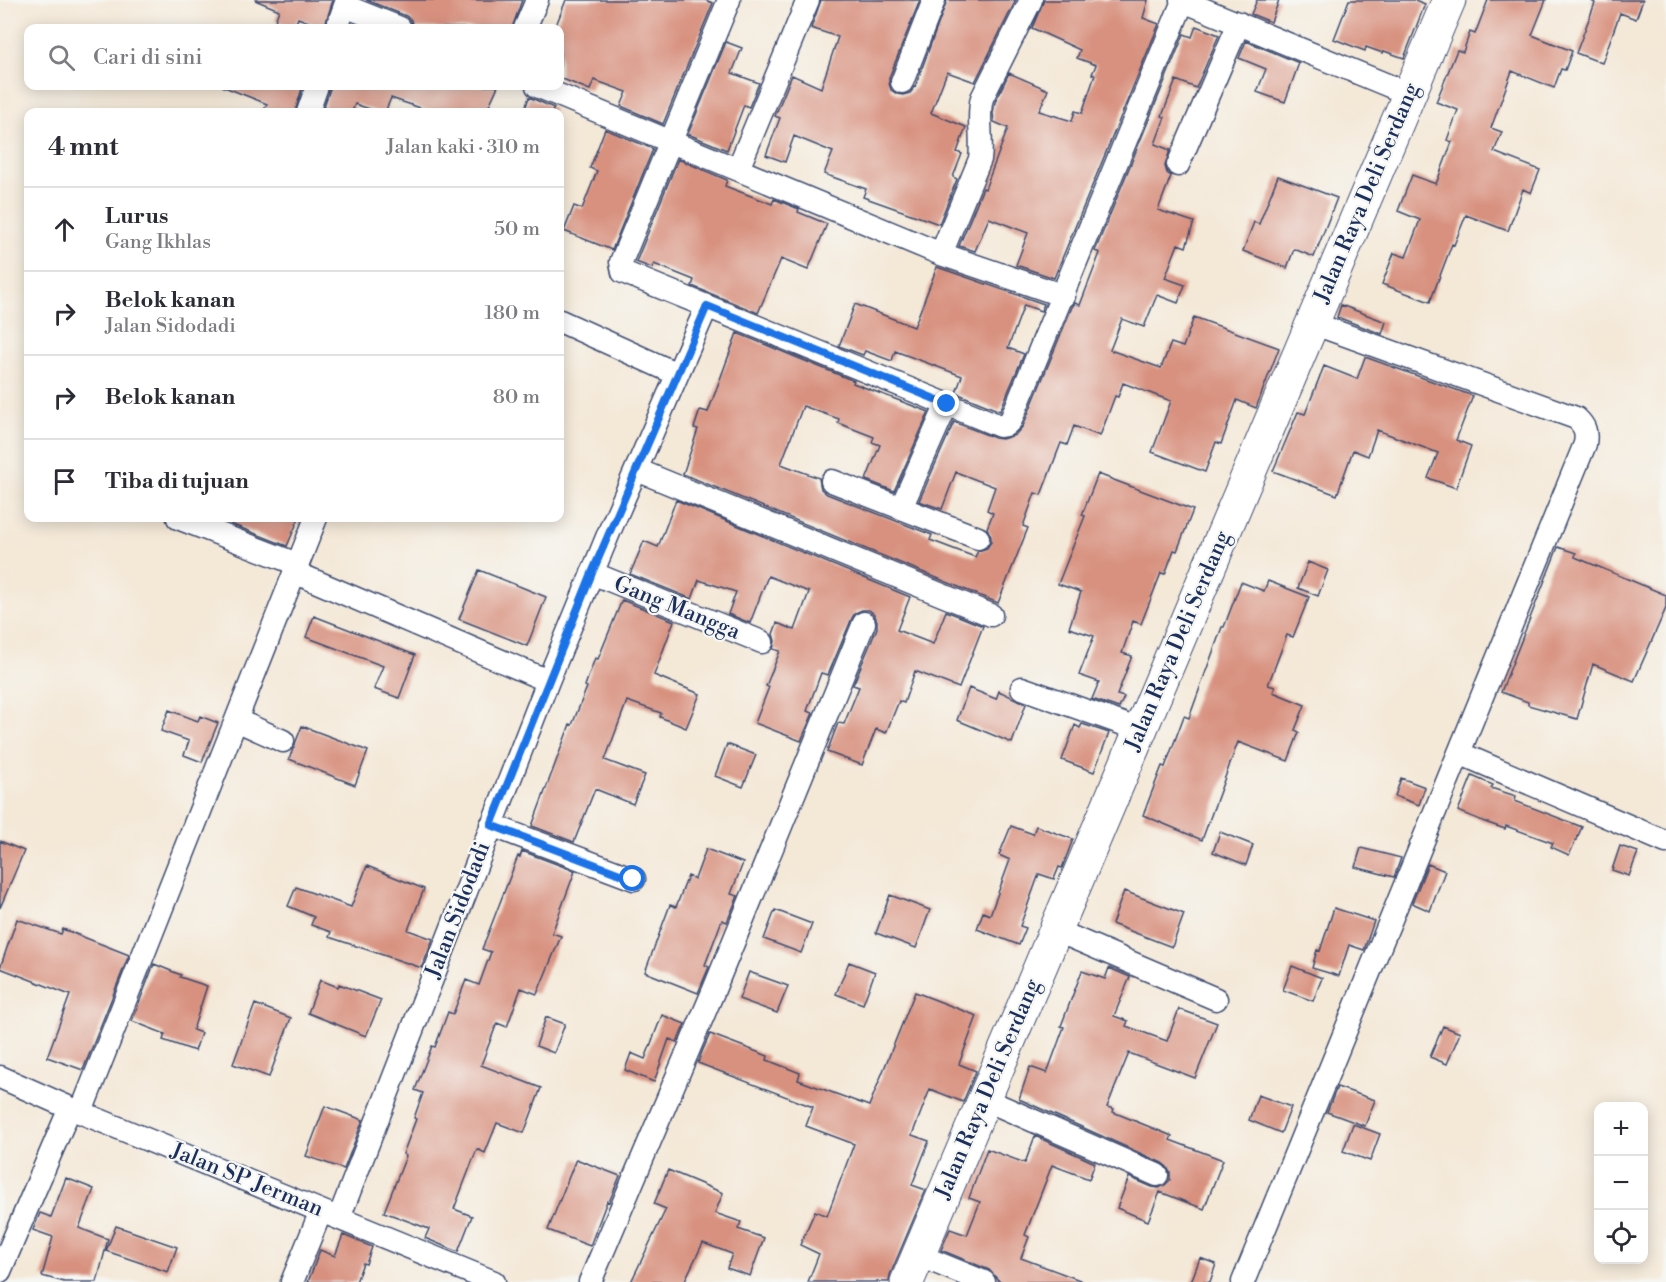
<!DOCTYPE html>
<html lang="id">
<meta charset="utf-8">
<style>
:root{--surface:#fff;--page:#f2f2f3;--text:#2b2b33;--muted:#7c7c81;--line:#e1e1e2}
body{margin:0;font-family:"Libre Bodoni",serif;background:var(--page);color:var(--text)}
.controls{position:absolute;right:18px;bottom:18px;display:grid;overflow:hidden;border-radius:12px;box-shadow:0 3px 15px #0003}
.controls button{width:54px;height:54px;display:grid;place-items:center;padding:0;border:0;border-bottom:2px solid var(--line);background:var(--surface);color:var(--text);font:30px sans-serif}
.stop{position:absolute;width:18px;height:18px;margin:-14px;border:4px solid #1a73e8;border-radius:50%;background:#fff}
.stop.end{background:#1a73e8;border-color:#fff;box-shadow:0 2px 6px #0008}
.list{margin:0;padding:0;list-style:none}
h2{display:flex;justify-content:space-between;align-items:center;height:78px;margin:0;padding:0 24px;font-size:26px}
h2 small{font-size:20px;font-weight:400;color:var(--muted)}
.list li{display:grid;grid-template-columns:39px 1fr auto;gap:18px;align-items:center;box-sizing:border-box;height:84px;padding:0 24px;border-top:2px solid var(--line)}
.list b{display:block;font-size:22px;white-space:nowrap}
.list p{margin:0;font-size:20px;white-space:nowrap;color:var(--muted)}
.list em{font-size:20px;font-style:normal;color:var(--muted)}
.icon{flex:none;width:33px;height:33px;fill:none;stroke:currentColor;stroke-width:2;stroke-linecap:round;stroke-linejoin:round}
.map{position:relative;flex:none;width:1666px;height:1282px;overflow:hidden}
.search{position:absolute;background:var(--surface);box-shadow:0 3px 15px #0003;left:24px;top:24px;width:540px;height:66px;display:flex;align-items:center;gap:15px;box-sizing:border-box;padding:0 21px;border-radius:12px;color:var(--muted);font-size:22px}
.panel{position:absolute;background:var(--surface);box-shadow:0 3px 15px #0003;left:24px;top:108px;width:540px;height:414px;border-radius:12px}
.map>svg:first-child{display:block}
.building{fill:#d8917f}
.lines{fill:none;stroke-linecap:round;stroke-linejoin:round}
.street-casing{stroke:#3c4b70;stroke-width:25}
.primary-casing{stroke:#3c4b70;stroke-width:35}
.street{stroke:#fff;stroke-width:22}
.primary{stroke:#fff;stroke-width:33}
.route{stroke:#1a73e8;stroke-width:8}
.labels{text-anchor:middle;dominant-baseline:central;stroke-width:4.5;stroke-linejoin:round;paint-order:stroke}
.street-label{font-size:22px;fill:#1b2f5e;stroke:#f6f6f2}
</style>
<div class="map">
<svg width="1666" height="1282" viewBox="0 0 1666 1282">
<rect width="100%" height="100%" fill="#f6f6f2"/>
<filter id="ink" filterUnits="userSpaceOnUse"><feTurbulence type="fractalNoise" baseFrequency=".0167" numOctaves="2"/><feDisplacementMap in="SourceGraphic" scale="12" xChannelSelector="R" yChannelSelector="G"/><feConvolveMatrix kernelMatrix="1 2 1 2 8 2 1 2 1" color-interpolation-filters="sRGB"/></filter>
<filter id="wash" filterUnits="userSpaceOnUse"><feTurbulence type="fractalNoise" baseFrequency=".008" numOctaves="4" result="noise"/><feDisplacementMap in="SourceGraphic" scale="24" xChannelSelector="R" yChannelSelector="G"/><feGaussianBlur stdDeviation="1.35" result="paint"/><feColorMatrix in="noise" values="0 0 0 0 0 0 0 0 0 0 0 0 0 0 0 0 0 1.4 0 .05"/><feComposite in="paint" operator="in"/></filter>
<g filter="url(#wash)">
<rect width="100%" height="100%" fill="#f4e8d7"/>
<g id="blocks">
<!-- building -->
<path class="building" d="M 255,0 L 333,0 L 324,28 L 298,18 L 294,28 L 275,21 L 279,10 Z
M 366,0 L 522,0 L 512,28 L 413,28 L 411,20 L 406,16 Z
M 566,0 L 705,0 L 713,3 L 663,124 L 621,106 L 627,92 L 594,80 L 590,90 L 560,78 L 560,28 L 555,28 Z
M 821,0 L 920,0 L 889,78 L 889,83 L 891,90 L 897,94 L 903,95 L 910,93 L 915,87 L 947,0 L 1016,0 L 975,82 L 947,72 L 931,113 L 966,127 L 957,152 L 962,154 L 953,177 L 957,179 L 939,224 L 863,197 L 866,189 L 824,174 L 833,152 L 794,136 L 785,162 L 766,155 L 780,118 L 775,116 L 792,75 L 821,88 L 838,37 L 811,28 Z
M 1044,0 L 1148,0 L 1143,18 L 1159,24 L 1054,278 L 1016,265 L 1028,233 L 989,218 L 975,251 L 959,246 L 983,188 L 985,189 L 1008,128 L 994,122 L 993,113 L 995,102 L 1009,73 L 1048,90 L 1039,111 L 1072,121 L 1075,111 L 1082,113 L 1095,75 L 1092,74 L 1096,65 L 1077,58 L 1080,50 L 1032,28 Z
M 1257,0 L 1279,0 L 1271,22 L 1251,14 Z
M 1349,0 L 1415,0 L 1425,4 L 1404,58 L 1384,51 L 1383,53 L 1366,47 L 1365,51 L 1334,39 Z
M 1488,0 L 1546,0 L 1532,35 L 1572,51 L 1565,70 L 1561,69 L 1554,88 L 1512,71 L 1491,128 L 1502,132 L 1494,152 L 1540,170 L 1531,193 L 1523,189 L 1508,231 L 1466,215 L 1454,245 L 1452,244 L 1430,302 L 1382,284 L 1394,253 L 1406,257 L 1420,220 L 1398,211 L 1412,175 L 1436,184 L 1452,142 L 1447,140 L 1458,110 L 1436,102 L 1457,50 L 1463,52 L 1470,32 L 1475,34 Z
M 1590,0 L 1643,0 L 1636,19 L 1620,13 L 1602,63 L 1576,53 L 1595,3 Z
M 1196,26 L 1219,35 L 1196,88 L 1176,80 L 1162,116 L 1165,117 L 1155,144 L 1170,150 L 1165,166 L 1167,173 L 1171,176 L 1158,210 L 1194,222 L 1186,247 L 1178,244 L 1165,278 L 1185,285 L 1178,303 L 1157,295 L 1144,327 L 1122,319 L 1110,350 L 1161,368 L 1171,343 L 1183,347 L 1194,317 L 1279,348 L 1256,408 L 1237,400 L 1221,444 L 1216,442 L 1205,472 L 1152,452 L 1171,401 L 1123,383 L 1118,397 L 1115,396 L 1100,436 L 1074,426 L 1067,445 L 1061,443 L 1041,495 L 1035,493 L 1023,526 L 1028,528 L 998,603 L 683,474 L 698,429 L 694,428 L 700,410 L 708,412 L 737,333 L 854,381 L 853,383 L 929,412 L 894,491 L 866,480 L 880,445 L 872,442 L 874,437 L 838,423 L 839,419 L 803,406 L 781,464 L 819,478 L 821,489 L 827,494 L 932,535 L 930,540 L 975,557 L 978,551 L 987,548 L 991,542 L 991,537 L 987,528 L 993,513 L 987,510 L 995,487 L 956,472 L 942,509 L 919,501 L 954,422 L 995,438 L 1002,439 L 1015,435 L 1023,426 L 1072,307 L 1075,303 L 1080,305 L 1100,253 L 1095,251 L 1184,34 L 1192,37 Z
M 1246,41 L 1299,63 L 1285,102 L 1257,92 L 1266,69 L 1239,58 Z
M 726,42 L 742,48 L 732,73 L 759,83 L 749,107 L 744,105 L 727,150 L 688,134 Z
M 222,86 L 296,86 L 302,88 L 295,112 L 263,112 L 267,104 Z
M 331,86 L 498,86 L 486,112 L 432,112 L 391,98 L 385,112 L 378,112 L 355,104 L 353,109 L 360,112 L 322,112 Z
M 529,97 L 554,108 L 552,112 L 524,112 Z
M 605,129 L 653,149 L 612,250 L 564,231 L 574,206 L 582,209 L 597,171 L 590,168 Z
M 678,159 L 727,180 L 725,186 L 772,204 L 774,199 L 799,209 L 798,212 L 827,224 L 808,270 L 781,259 L 758,313 L 692,286 L 694,280 L 654,264 L 652,268 L 636,262 Z
M 1278,176 L 1337,198 L 1314,257 L 1294,249 L 1287,268 L 1243,251 L 1254,222 L 1259,224 Z
M 937,267 L 1044,304 L 1041,311 L 1024,305 L 1008,348 L 1024,354 L 1000,411 L 956,393 L 962,376 L 895,351 L 892,361 L 865,351 L 863,355 L 839,346 L 855,304 L 914,327 Z
M 1341,305 L 1386,322 L 1382,334 L 1337,317 Z
M 1365,357 L 1473,396 L 1456,440 L 1471,446 L 1456,488 L 1428,478 L 1438,453 L 1377,430 L 1368,456 L 1353,450 L 1337,495 L 1273,471 L 1298,412 L 1305,414 L 1324,366 L 1357,379 Z
M 1098,474 L 1193,510 L 1177,551 L 1174,550 L 1165,574 L 1161,573 L 1141,624 L 1133,621 L 1122,653 L 1132,656 L 1117,695 L 1124,697 L 1119,708 L 1092,699 L 1099,682 L 1079,675 L 1094,636 L 1069,628 L 1081,592 L 1058,584 L 1085,516 L 1082,515 Z
M 676,500 L 910,597 L 897,630 L 933,644 L 946,611 L 983,626 L 959,688 L 915,671 L 904,703 L 899,701 L 886,733 L 876,729 L 862,765 L 827,752 L 838,723 L 844,724 L 859,687 L 853,685 L 877,628 L 877,621 L 874,614 L 869,610 L 862,610 L 855,613 L 852,618 L 828,675 L 821,673 L 807,711 L 813,713 L 801,741 L 755,723 L 769,687 L 766,686 L 780,651 L 773,649 L 775,641 L 773,634 L 777,623 L 795,630 L 809,592 L 768,576 L 750,623 L 728,614 L 736,592 L 699,580 L 692,599 L 630,574 L 644,541 L 658,547 Z
M 234,518 L 299,518 L 287,546 L 231,524 Z
M 1558,547 L 1576,553 L 1575,557 L 1666,595 L 1666,608 L 1634,681 L 1593,664 L 1577,719 L 1528,705 L 1528,702 L 1501,692 Z
M 1308,562 L 1328,570 L 1318,596 L 1298,588 Z
M 479,570 L 546,597 L 527,646 L 459,619 Z
M 1268,581 L 1309,597 L 1293,637 L 1287,635 L 1268,685 L 1275,687 L 1273,692 L 1305,705 L 1295,730 L 1299,732 L 1288,761 L 1238,742 L 1202,840 L 1143,815 L 1162,766 L 1165,767 L 1184,716 L 1189,718 L 1222,627 L 1224,627 L 1241,582 L 1264,591 Z
M 622,600 L 674,621 L 654,675 L 700,694 L 686,728 L 660,717 L 661,713 L 627,701 L 605,760 L 645,775 L 633,804 L 595,789 L 574,842 L 532,826 L 570,724 L 572,725 L 587,687 L 585,686 L 595,658 L 598,659 Z
M 314,616 L 415,655 L 399,698 L 374,689 L 383,666 L 306,637 Z
M 969,688 L 996,699 L 999,691 L 1026,704 L 1012,743 L 957,720 Z
M 169,710 L 198,721 L 200,716 L 218,723 L 202,762 L 184,755 L 189,741 L 161,731 Z
M 1082,724 L 1109,733 L 1094,772 L 1062,760 L 1075,725 L 1080,728 Z
M 302,726 L 368,751 L 355,785 L 289,759 Z
M 727,744 L 756,755 L 743,787 L 715,776 Z
M 1472,776 L 1493,785 L 1491,788 L 1516,796 L 1515,801 L 1582,827 L 1569,855 L 1551,847 L 1553,843 L 1506,826 L 1505,829 L 1485,822 L 1458,811 Z
M 1401,778 L 1425,787 L 1419,805 L 1395,796 Z
M 1011,826 L 1033,834 L 1036,826 L 1073,839 L 1062,868 L 1059,867 L 1054,879 L 1039,874 L 1020,926 L 1026,928 L 1019,945 L 977,929 L 983,912 L 990,915 L 1010,860 L 999,855 Z
M 1220,832 L 1253,845 L 1246,865 L 1213,852 Z
M 0,841 L 24,851 L 0,908 Z
M 1620,846 L 1638,852 L 1629,876 L 1612,870 Z
M 1361,848 L 1401,858 L 1394,877 L 1355,867 Z
M 706,849 L 743,863 L 731,894 L 738,896 L 727,922 L 722,920 L 705,965 L 709,967 L 698,993 L 645,972 L 670,905 L 676,907 L 688,876 L 695,879 Z
M 522,851 L 575,871 L 552,933 L 561,936 L 537,994 L 521,988 L 507,1027 L 497,1023 L 481,1065 L 541,1088 L 524,1133 L 497,1123 L 485,1153 L 477,1149 L 454,1209 L 472,1216 L 458,1252 L 425,1238 L 429,1229 L 384,1212 L 406,1156 L 403,1154 L 416,1119 L 414,1118 L 423,1093 L 415,1090 L 432,1046 L 435,1047 L 448,1012 L 453,1014 L 466,980 L 479,985 L 491,952 L 482,949 L 518,856 L 520,857 Z
M 1428,864 L 1445,871 L 1430,911 L 1412,903 Z
M 367,866 L 424,889 L 408,930 L 433,939 L 422,968 L 329,937 L 331,932 L 311,925 L 314,917 L 288,906 L 296,887 L 351,907 Z
M 1124,891 L 1184,914 L 1172,947 L 1112,924 Z
M 890,895 L 930,910 L 916,948 L 876,933 Z
M 1334,908 L 1374,921 L 1364,950 L 1349,945 L 1339,976 L 1312,968 L 1317,950 L 1320,951 Z
M 775,910 L 812,924 L 801,953 L 764,939 Z
M 17,919 L 61,934 L 63,929 L 129,955 L 83,1070 L 47,1057 L 70,995 L 0,968 Z
M 849,962 L 875,972 L 863,1004 L 836,994 Z
M 154,964 L 181,975 L 180,977 L 207,986 L 193,1030 L 201,1033 L 195,1051 L 163,1040 L 165,1034 L 132,1021 Z
M 1292,966 L 1322,978 L 1313,1001 L 1283,990 Z
M 1109,968 L 1130,977 L 1114,1016 L 1128,1021 L 1126,1026 L 1167,1041 L 1179,1009 L 1217,1023 L 1195,1078 L 1129,1053 L 1107,1107 L 1114,1109 L 1113,1112 L 1172,1136 L 1170,1140 L 1223,1160 L 1204,1209 L 1160,1192 L 1148,1221 L 1117,1208 L 1129,1177 L 1152,1187 L 1159,1188 L 1165,1185 L 1170,1180 L 1170,1173 L 1167,1167 L 1162,1163 L 1019,1099 L 1030,1067 L 1047,1073 L 1064,1027 L 1061,1026 L 1082,971 L 1105,979 Z
M 749,972 L 788,986 L 777,1013 L 739,999 Z
M 320,980 L 338,987 L 339,984 L 381,1000 L 366,1036 L 308,1013 Z
M 915,992 L 977,1016 L 959,1064 L 976,1071 L 963,1102 L 930,1089 L 912,1135 L 929,1141 L 912,1185 L 926,1190 L 890,1275 L 889,1282 L 808,1282 L 819,1254 L 800,1245 L 815,1211 L 827,1216 L 854,1144 L 806,1126 L 813,1107 L 698,1063 L 702,1052 L 710,1034 L 768,1056 L 767,1060 L 800,1073 L 798,1080 L 869,1106 Z
M 255,1004 L 291,1018 L 269,1077 L 233,1064 Z
M 662,1015 L 685,1024 L 677,1042 L 669,1039 L 654,1082 L 625,1070 L 631,1053 L 645,1059 Z
M 546,1017 L 565,1024 L 554,1053 L 536,1046 Z
M 1443,1026 L 1460,1033 L 1447,1064 L 1430,1057 Z
M 1337,1087 L 1375,1100 L 1365,1126 L 1327,1112 Z
M 1258,1095 L 1291,1107 L 1281,1133 L 1249,1120 Z
M 325,1106 L 363,1120 L 344,1169 L 306,1156 Z
M 1353,1124 L 1380,1134 L 1370,1161 L 1343,1151 Z
M 1035,1136 L 1095,1163 L 1089,1179 L 1052,1165 L 1025,1235 L 1029,1237 L 1021,1258 L 1080,1280 L 1080,1282 L 1000,1282 L 989,1270 L 941,1250 L 950,1229 L 967,1235 L 980,1202 L 969,1198 L 987,1149 L 1025,1163 Z
M 576,1159 L 620,1176 L 609,1202 L 607,1201 L 590,1246 L 548,1230 Z
M 668,1170 L 723,1193 L 715,1213 L 741,1222 L 738,1229 L 764,1238 L 750,1276 L 727,1268 L 732,1254 L 703,1243 L 684,1282 L 631,1282 L 666,1209 L 654,1204 Z
M 66,1178 L 94,1189 L 79,1228 L 108,1239 L 97,1282 L 64,1282 L 42,1276 L 53,1237 L 33,1230 L 40,1213 L 51,1217 Z
M 116,1226 L 177,1247 L 168,1272 L 106,1251 Z
M 343,1235 L 372,1247 L 366,1264 L 363,1263 L 356,1282 L 308,1282 L 320,1250 L 335,1256 Z
M 1200,1258 L 1216,1264 L 1210,1282 L 1191,1282 Z"/>
</g>
</g>
<g filter="url(#ink)">
<use href="#blocks" fill-opacity="0" stroke="#3c4b70" stroke-width="1.5"/>
<g class="lines">
<defs>
<path id="street" d="M 729,0 L 621,262 L 623,272 L 1000,426 L 1006,425 L 1011,420 L 1183,1
M 1181,0 L 1409,94
M 345,6 L 400,28
M 337,28 L 347,0
M 525,28 L 537,0
M 902,82 L 934,0
M 537,86 L 941,254 L 1064,296
M 308,112 L 317,86
M 1178,165 L 1239,23
M 738,169 L 808,0
M 941,254 L 980,159 C 983,139 977,116 982,98 L 1031,0
M 560,321 L 677,374
M 637,470 L 991,615
M 832,481 L 978,538
M 901,508 L 947,404
M 178,518 L 297,564
M 294,572 L 548,681
M 592,573 L 762,642
M 1022,688 L 1140,730
M 236,720 L 283,741
M 1459,753 L 1666,842
M 491,825 L 634,879
M 1055,930 L 1216,999
M 0,1077 L 70,1108 L 494,1282
M 984,1099 L 1157,1175
M 81,1112 L 316,518
M 339,1218 L 548,681 L 610,530 L 707,306
M 918,1255 L 984,1282
M 0,1271 L 70,1108
M 292,1282 L 321,1211
M 590,1282 L 713,992 L 864,623
M 1243,1282 L 1585,444 C 1587,432 1585,426 1576,418 L 1312,323"/>
<path id="primary" d="M 907,1282 L 1449,0"/>
</defs>
<!-- street casing -->
<use href="#street" class="street-casing"/>
<!-- primary casing -->
<use href="#primary" class="primary-casing"/>
<!-- street -->
<use href="#street" class="street"/>
<!-- primary -->
<use href="#primary" class="primary"/>
</g>
</g>
<g class="lines" filter="url(#ink)">
<!-- route -->
<path class="route" d="M 633,879 L 491,825 L 592,573 L 707,306 L 947,404"/>
</g>
<g class="labels">
<!-- street labels -->
<g class="street-label">
<text transform="translate(1367 193) rotate(-67)">Jalan Raya Deli Serdang</text>
<text transform="translate(677 608) rotate(22)">Gang Mangga</text>
<text transform="translate(1178 641) rotate(-67)">Jalan Raya Deli Serdang</text>
<text transform="translate(458 910) rotate(-69)">Jalan Sidodadi</text>
<text transform="translate(988 1089) rotate(-67)">Jalan Raya Deli Serdang</text>
<text transform="translate(247 1180) rotate(22)">Jalan SP Jerman</text>
</g>
</g>
</svg>
<div class="controls">
<button>+</button>
<button>−</button>
<button><svg class="icon" aria-label="locate" viewBox="0 0 24 24"><circle cx="12" cy="12" r="6"/><path d="M12 2v4M12 18v4M2 12h4M18 12h4"/></svg></button>
</div>
<div class="stop" style="left:633px;top:879px"></div>
<div class="stop end" style="left:947px;top:404px"></div>
<div class="search"><svg class="icon" aria-label="search" viewBox="0 0 24 24"><circle cx="10" cy="10" r="6"/><path d="M15 15l6 6"/></svg>Cari di sini</div>
<section class="panel">
<h2>4 mnt<small>Jalan kaki · 310 m</small></h2>
<ul class="list">
<li><svg class="icon" aria-label="ahead" viewBox="0 0 24 24"><path d="M12 20V5M6 11l6-6 6 6"/></svg><div><b>Lurus</b><p>Gang Ikhlas</p></div><em>50 m</em></li>
<li><svg class="icon" aria-label="right" viewBox="0 0 24 24"><path d="M7 20v-9h11M14 6l5 5-5 5"/></svg><div><b>Belok kanan</b><p>Jalan Sidodadi</p></div><em>180 m</em></li>
<li><svg class="icon" aria-label="right" viewBox="0 0 24 24"><path d="M7 20v-9h11M14 6l5 5-5 5"/></svg><div><b>Belok kanan</b></div><em>80 m</em></li>
<li><svg class="icon" aria-label="arrive" viewBox="0 0 24 24"><path d="M6 21V4h12l-3 4 3 4H6"/></svg><div><b>Tiba di tujuan</b></div></li>
</ul>
</section>
</div>
